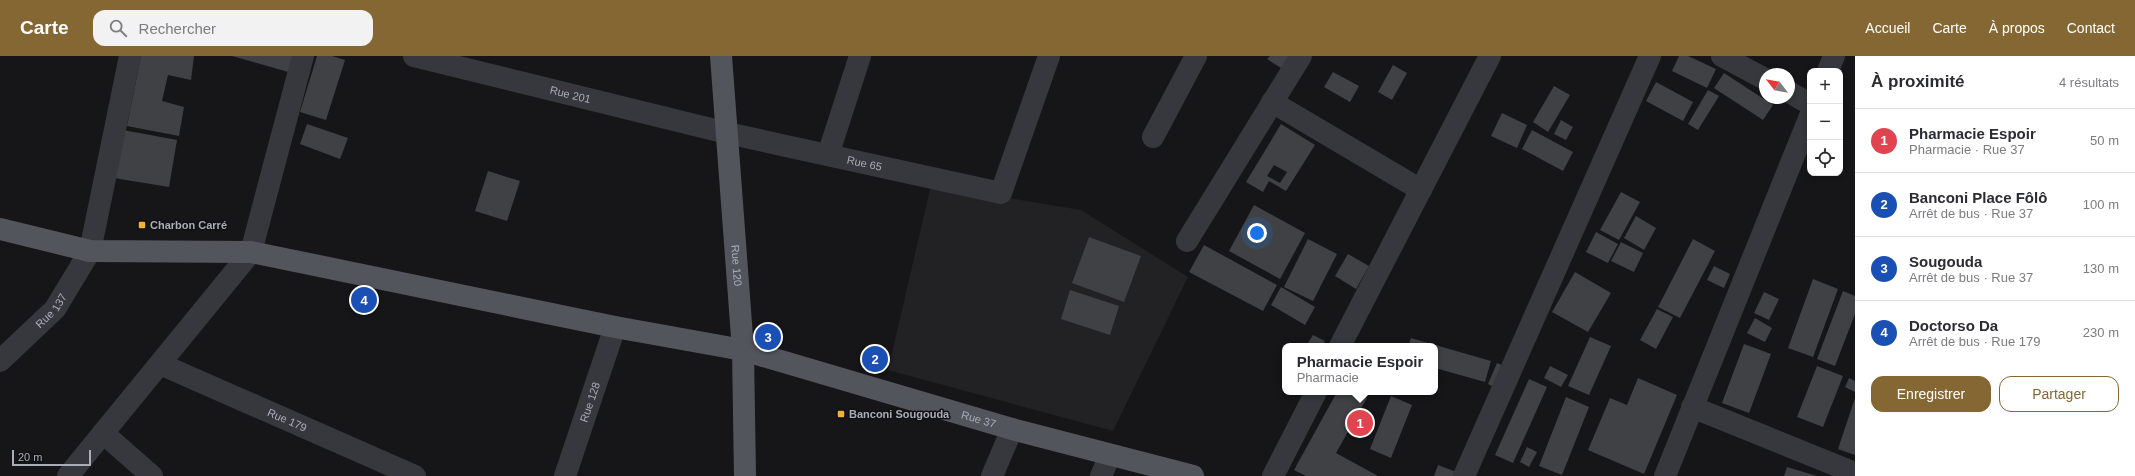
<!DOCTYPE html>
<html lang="fr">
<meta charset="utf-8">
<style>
:root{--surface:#fff;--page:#f2f2f3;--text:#2b2b33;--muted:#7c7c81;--line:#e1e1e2;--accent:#856733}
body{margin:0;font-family:Helvetica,sans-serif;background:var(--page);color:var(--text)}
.controls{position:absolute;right:12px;top:12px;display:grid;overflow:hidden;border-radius:8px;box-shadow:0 2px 6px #0003}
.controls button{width:36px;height:36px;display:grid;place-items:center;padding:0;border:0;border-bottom:1px solid var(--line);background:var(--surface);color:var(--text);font:20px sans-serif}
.compass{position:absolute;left:1759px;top:12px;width:36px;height:36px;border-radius:50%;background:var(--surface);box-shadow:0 2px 6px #0003;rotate:301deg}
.scale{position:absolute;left:12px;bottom:10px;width:79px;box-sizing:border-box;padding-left:4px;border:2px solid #a8adb8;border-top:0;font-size:11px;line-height:14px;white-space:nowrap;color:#a8adb8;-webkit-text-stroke:3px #111113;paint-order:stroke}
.you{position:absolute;left:1257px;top:177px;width:14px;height:14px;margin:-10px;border:3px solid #fff;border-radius:50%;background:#1a73e8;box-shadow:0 0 0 6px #1a73e833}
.badge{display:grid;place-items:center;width:26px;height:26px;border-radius:50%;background:var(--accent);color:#fff;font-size:13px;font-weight:700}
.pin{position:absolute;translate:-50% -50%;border:2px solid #fff;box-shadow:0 1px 4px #0006}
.popup{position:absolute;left:1282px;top:287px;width:156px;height:52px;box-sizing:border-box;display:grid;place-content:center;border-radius:8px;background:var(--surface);filter:drop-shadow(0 1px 3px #0005);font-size:13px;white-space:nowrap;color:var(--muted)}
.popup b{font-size:15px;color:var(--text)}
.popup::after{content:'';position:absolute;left:50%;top:100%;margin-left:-8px;border:8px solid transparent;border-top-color:var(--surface)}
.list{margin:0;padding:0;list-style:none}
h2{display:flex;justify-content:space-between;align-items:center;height:52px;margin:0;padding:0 16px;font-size:17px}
h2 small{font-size:13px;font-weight:400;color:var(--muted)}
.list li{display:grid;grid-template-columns:26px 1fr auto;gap:12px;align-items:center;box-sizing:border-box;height:64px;padding:0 16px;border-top:1px solid var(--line)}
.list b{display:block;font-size:15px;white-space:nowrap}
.list p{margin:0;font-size:13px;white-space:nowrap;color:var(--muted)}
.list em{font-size:13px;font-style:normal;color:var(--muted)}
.actions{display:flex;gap:8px;padding:12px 16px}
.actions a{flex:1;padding:9px 0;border:1px solid var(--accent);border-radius:12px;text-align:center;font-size:14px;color:var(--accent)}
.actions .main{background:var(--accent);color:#fff}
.icon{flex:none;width:22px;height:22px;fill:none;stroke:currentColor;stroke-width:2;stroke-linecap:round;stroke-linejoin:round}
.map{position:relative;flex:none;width:1855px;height:420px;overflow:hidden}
header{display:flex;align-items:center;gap:24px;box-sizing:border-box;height:56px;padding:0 20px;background:var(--accent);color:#fff}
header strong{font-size:19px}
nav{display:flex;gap:22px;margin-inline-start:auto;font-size:14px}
.search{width:280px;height:36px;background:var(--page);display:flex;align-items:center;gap:10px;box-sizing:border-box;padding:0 14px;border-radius:12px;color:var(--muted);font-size:15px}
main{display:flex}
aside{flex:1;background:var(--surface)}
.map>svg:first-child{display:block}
.built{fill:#222225}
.building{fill:#404145;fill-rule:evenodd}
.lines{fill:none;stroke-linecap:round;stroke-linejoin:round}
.minor{stroke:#37383d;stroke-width:22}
.major{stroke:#53555c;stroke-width:22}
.poi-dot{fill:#f2b134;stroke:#111113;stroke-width:1.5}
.labels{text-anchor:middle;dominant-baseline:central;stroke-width:3;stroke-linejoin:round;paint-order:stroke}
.street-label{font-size:11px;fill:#a8adb8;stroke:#111113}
.poi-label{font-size:11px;font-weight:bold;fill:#a8adb8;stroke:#111113;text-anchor:start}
</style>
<header>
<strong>Carte</strong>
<div class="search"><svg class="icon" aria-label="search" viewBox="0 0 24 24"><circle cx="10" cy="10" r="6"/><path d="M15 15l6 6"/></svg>Rechercher</div>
<nav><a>Accueil</a><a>Carte</a><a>À propos</a><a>Contact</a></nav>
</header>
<main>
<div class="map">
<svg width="1855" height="420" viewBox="0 0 1855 420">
<rect width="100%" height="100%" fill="#161618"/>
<!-- built -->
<path class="built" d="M 931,129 L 1081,154 L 1188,221 L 1113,375 L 888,314 Z"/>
<!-- building -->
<path class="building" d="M 141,0 L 194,0 L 191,24 L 168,19 L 162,45 L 184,51 L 179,80 L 127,70 Z
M 232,0 L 304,0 L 299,19 Z
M 317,0 L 332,0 L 345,4 L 326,64 L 300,56 Z
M 1270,0 L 1289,0 L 1281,12 L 1267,3 Z
M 1679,0 L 1688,0 L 1716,13 L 1707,32 L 1672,15 Z
M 1393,9 L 1407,17 L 1392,44 L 1378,36 Z
M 1333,16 L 1359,30 L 1350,46 L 1324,31 Z
M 1724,17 L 1773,49 L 1763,64 L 1714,32 Z
M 1656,26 L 1693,46 L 1683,65 L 1646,45 Z
M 1554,30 L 1570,39 L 1548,76 L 1533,66 Z
M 1708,34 L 1719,40 L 1698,74 L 1688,68 Z
M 1502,57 L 1527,69 L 1517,92 L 1491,80 Z
M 1561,64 L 1573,71 L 1566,84 L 1554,78 Z
M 307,68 L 348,82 L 340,103 L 300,88 Z
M 1281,68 L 1315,89 L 1286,135 L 1269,125 L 1263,136 L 1246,126 ZM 1274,109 L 1287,116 L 1280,127 L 1267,120 Z
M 123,74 L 177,84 L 169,131 L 114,122 Z
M 1532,74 L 1573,96 L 1563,115 L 1522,93 Z
M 488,115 L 520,125 L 507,165 L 475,155 Z
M 1621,136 L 1640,146 L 1619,184 L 1600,174 Z
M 1254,149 L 1305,177 L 1280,223 L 1229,195 Z
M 1636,160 L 1656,172 L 1644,194 L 1624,182 Z
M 1596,176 L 1618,188 L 1608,207 L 1586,196 Z
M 1089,181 L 1141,200 L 1124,246 L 1072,227 Z
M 1308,183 L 1337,198 L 1313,245 L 1284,231 Z
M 1693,183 L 1715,195 L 1680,262 L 1658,251 Z
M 1621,186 L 1643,197 L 1634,216 L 1611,205 Z
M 1204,189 L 1277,229 L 1263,255 L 1189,216 Z
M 1348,198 L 1369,210 L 1356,233 L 1335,220 Z
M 1714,210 L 1730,218 L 1724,232 L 1707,224 Z
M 1575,216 L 1611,237 L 1588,276 L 1552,256 Z
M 1813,223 L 1838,233 L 1813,301 L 1788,292 Z
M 1281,231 L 1315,251 L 1305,269 L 1271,249 Z
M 1070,234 L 1119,250 L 1110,279 L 1061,263 Z
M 1843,235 L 1855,240 L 1855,258 L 1835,310 L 1817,303 Z
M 1764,236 L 1779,243 L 1769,264 L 1754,257 Z
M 1657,253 L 1673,261 L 1656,293 L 1640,284 Z
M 1755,262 L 1772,272 L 1765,286 L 1747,277 Z
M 1313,279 L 1325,285 L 1322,290 L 1306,290 Z
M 1590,281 L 1611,290 L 1589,339 L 1568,330 Z
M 1411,282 L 1491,305 L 1485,326 L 1435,312 L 1435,290 L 1408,290 Z
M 1744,288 L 1771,298 L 1749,357 L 1722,347 Z
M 1497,307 L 1509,312 L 1500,334 L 1488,328 Z
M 1550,310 L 1568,319 L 1561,331 L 1544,322 Z
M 1817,310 L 1843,320 L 1823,371 L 1797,361 Z
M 1638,322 L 1677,339 L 1644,418 L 1588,394 L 1610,342 L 1627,349 Z
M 1849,322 L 1855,325 L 1855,336 L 1845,331 Z
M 1529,323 L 1547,331 L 1513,407 L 1495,399 Z
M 1337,336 L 1357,336 L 1367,342 L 1336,397 L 1378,420 L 1306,420 L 1294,414 Z
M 1391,340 L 1412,349 L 1391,402 L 1370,393 Z
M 1566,341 L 1589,351 L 1562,419 L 1539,410 Z
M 1855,342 L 1855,399 L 1838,393 Z
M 1527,391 L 1537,396 L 1529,411 L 1520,406 Z
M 1438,409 L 1459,417 L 1458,420 L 1434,420 Z
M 1787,411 L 1817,420 L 1784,420 Z"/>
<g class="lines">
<!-- minor -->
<g class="minor">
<path id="s1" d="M 414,0 L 727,77 L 1001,137 L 1049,0"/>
<path d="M 1722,0 L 1765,23"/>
<path d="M 1828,15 L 1834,0"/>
<path d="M 1789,36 L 1810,48"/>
<path d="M 1272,46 L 1421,134"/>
<path d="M 1153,81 L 1196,0"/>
<path d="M 828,99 L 860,0"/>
<path d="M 1187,185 L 1301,0"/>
<path d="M 1340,290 L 1490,0"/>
<path id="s2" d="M 0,305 L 55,253 L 90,195 L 130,0"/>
<path id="s3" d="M 160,308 L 415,420"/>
<path d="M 1692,351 L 1855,417"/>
<path d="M 103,377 L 152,420"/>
<path d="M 68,420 L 251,196 L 303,0"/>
<path id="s4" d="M 565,420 L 615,271"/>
<path d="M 992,420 L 1012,373"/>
<path d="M 1101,420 L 1110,399"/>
<path d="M 1273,420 L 1316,336"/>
<path d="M 1464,420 L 1650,0"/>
<path d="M 1665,420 L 1810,60"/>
</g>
<!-- major -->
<g class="major">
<path id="s5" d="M 721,0 L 743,294 L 745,420"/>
<path id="s6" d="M 0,173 L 90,195 L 251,196 L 615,271 L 743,294 L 1012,373 L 1193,420"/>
</g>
</g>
<!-- markers -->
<g class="poi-dot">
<rect x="138" y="165" width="8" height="8" rx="2"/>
<rect x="837" y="354" width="8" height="8" rx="2"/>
</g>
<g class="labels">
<!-- street labels -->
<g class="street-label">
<text stroke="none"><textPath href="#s1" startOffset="161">Rue 201</textPath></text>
<text stroke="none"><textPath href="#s1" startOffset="463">Rue 65</textPath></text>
<text stroke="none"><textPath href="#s5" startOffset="210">Rue 120</textPath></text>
<text stroke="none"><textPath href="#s2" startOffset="72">Rue 137</textPath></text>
<text stroke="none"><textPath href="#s4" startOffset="78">Rue 128</textPath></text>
<text stroke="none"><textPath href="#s6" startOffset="1001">Rue 37</textPath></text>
<text stroke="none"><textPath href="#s3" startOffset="139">Rue 179</textPath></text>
</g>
<!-- poi labels -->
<g class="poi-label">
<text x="150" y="169">Charbon Carré</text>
<text x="849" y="358">Banconi Sougouda</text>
</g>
</g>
</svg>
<div class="controls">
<button>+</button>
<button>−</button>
<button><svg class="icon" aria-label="locate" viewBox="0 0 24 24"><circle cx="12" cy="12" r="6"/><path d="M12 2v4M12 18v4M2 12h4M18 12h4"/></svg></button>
</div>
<svg class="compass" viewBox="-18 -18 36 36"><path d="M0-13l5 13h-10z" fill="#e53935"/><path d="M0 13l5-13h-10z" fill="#7c7c81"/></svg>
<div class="scale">20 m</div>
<div class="you"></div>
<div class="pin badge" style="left:1360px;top:367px;background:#e0444e">1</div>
<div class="popup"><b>Pharmacie Espoir</b>Pharmacie</div>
<div class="pin badge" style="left:875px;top:303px;background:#1a4fb4">2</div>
<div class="pin badge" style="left:768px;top:281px;background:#1a4fb4">3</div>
<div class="pin badge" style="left:364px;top:244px;background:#1a4fb4">4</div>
</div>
<aside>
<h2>À proximité<small>4 résultats</small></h2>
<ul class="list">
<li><span class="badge" style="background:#e0444e">1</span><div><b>Pharmacie Espoir</b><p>Pharmacie · Rue 37</p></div><em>50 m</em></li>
<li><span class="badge" style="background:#1a4fb4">2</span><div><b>Banconi Place Fôlô</b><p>Arrêt de bus · Rue 37</p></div><em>100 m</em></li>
<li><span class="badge" style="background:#1a4fb4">3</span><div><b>Sougouda</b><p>Arrêt de bus · Rue 37</p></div><em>130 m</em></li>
<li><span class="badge" style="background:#1a4fb4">4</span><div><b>Doctorso Da</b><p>Arrêt de bus · Rue 179</p></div><em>230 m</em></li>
</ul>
<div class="actions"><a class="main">Enregistrer</a><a>Partager</a></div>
</aside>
</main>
